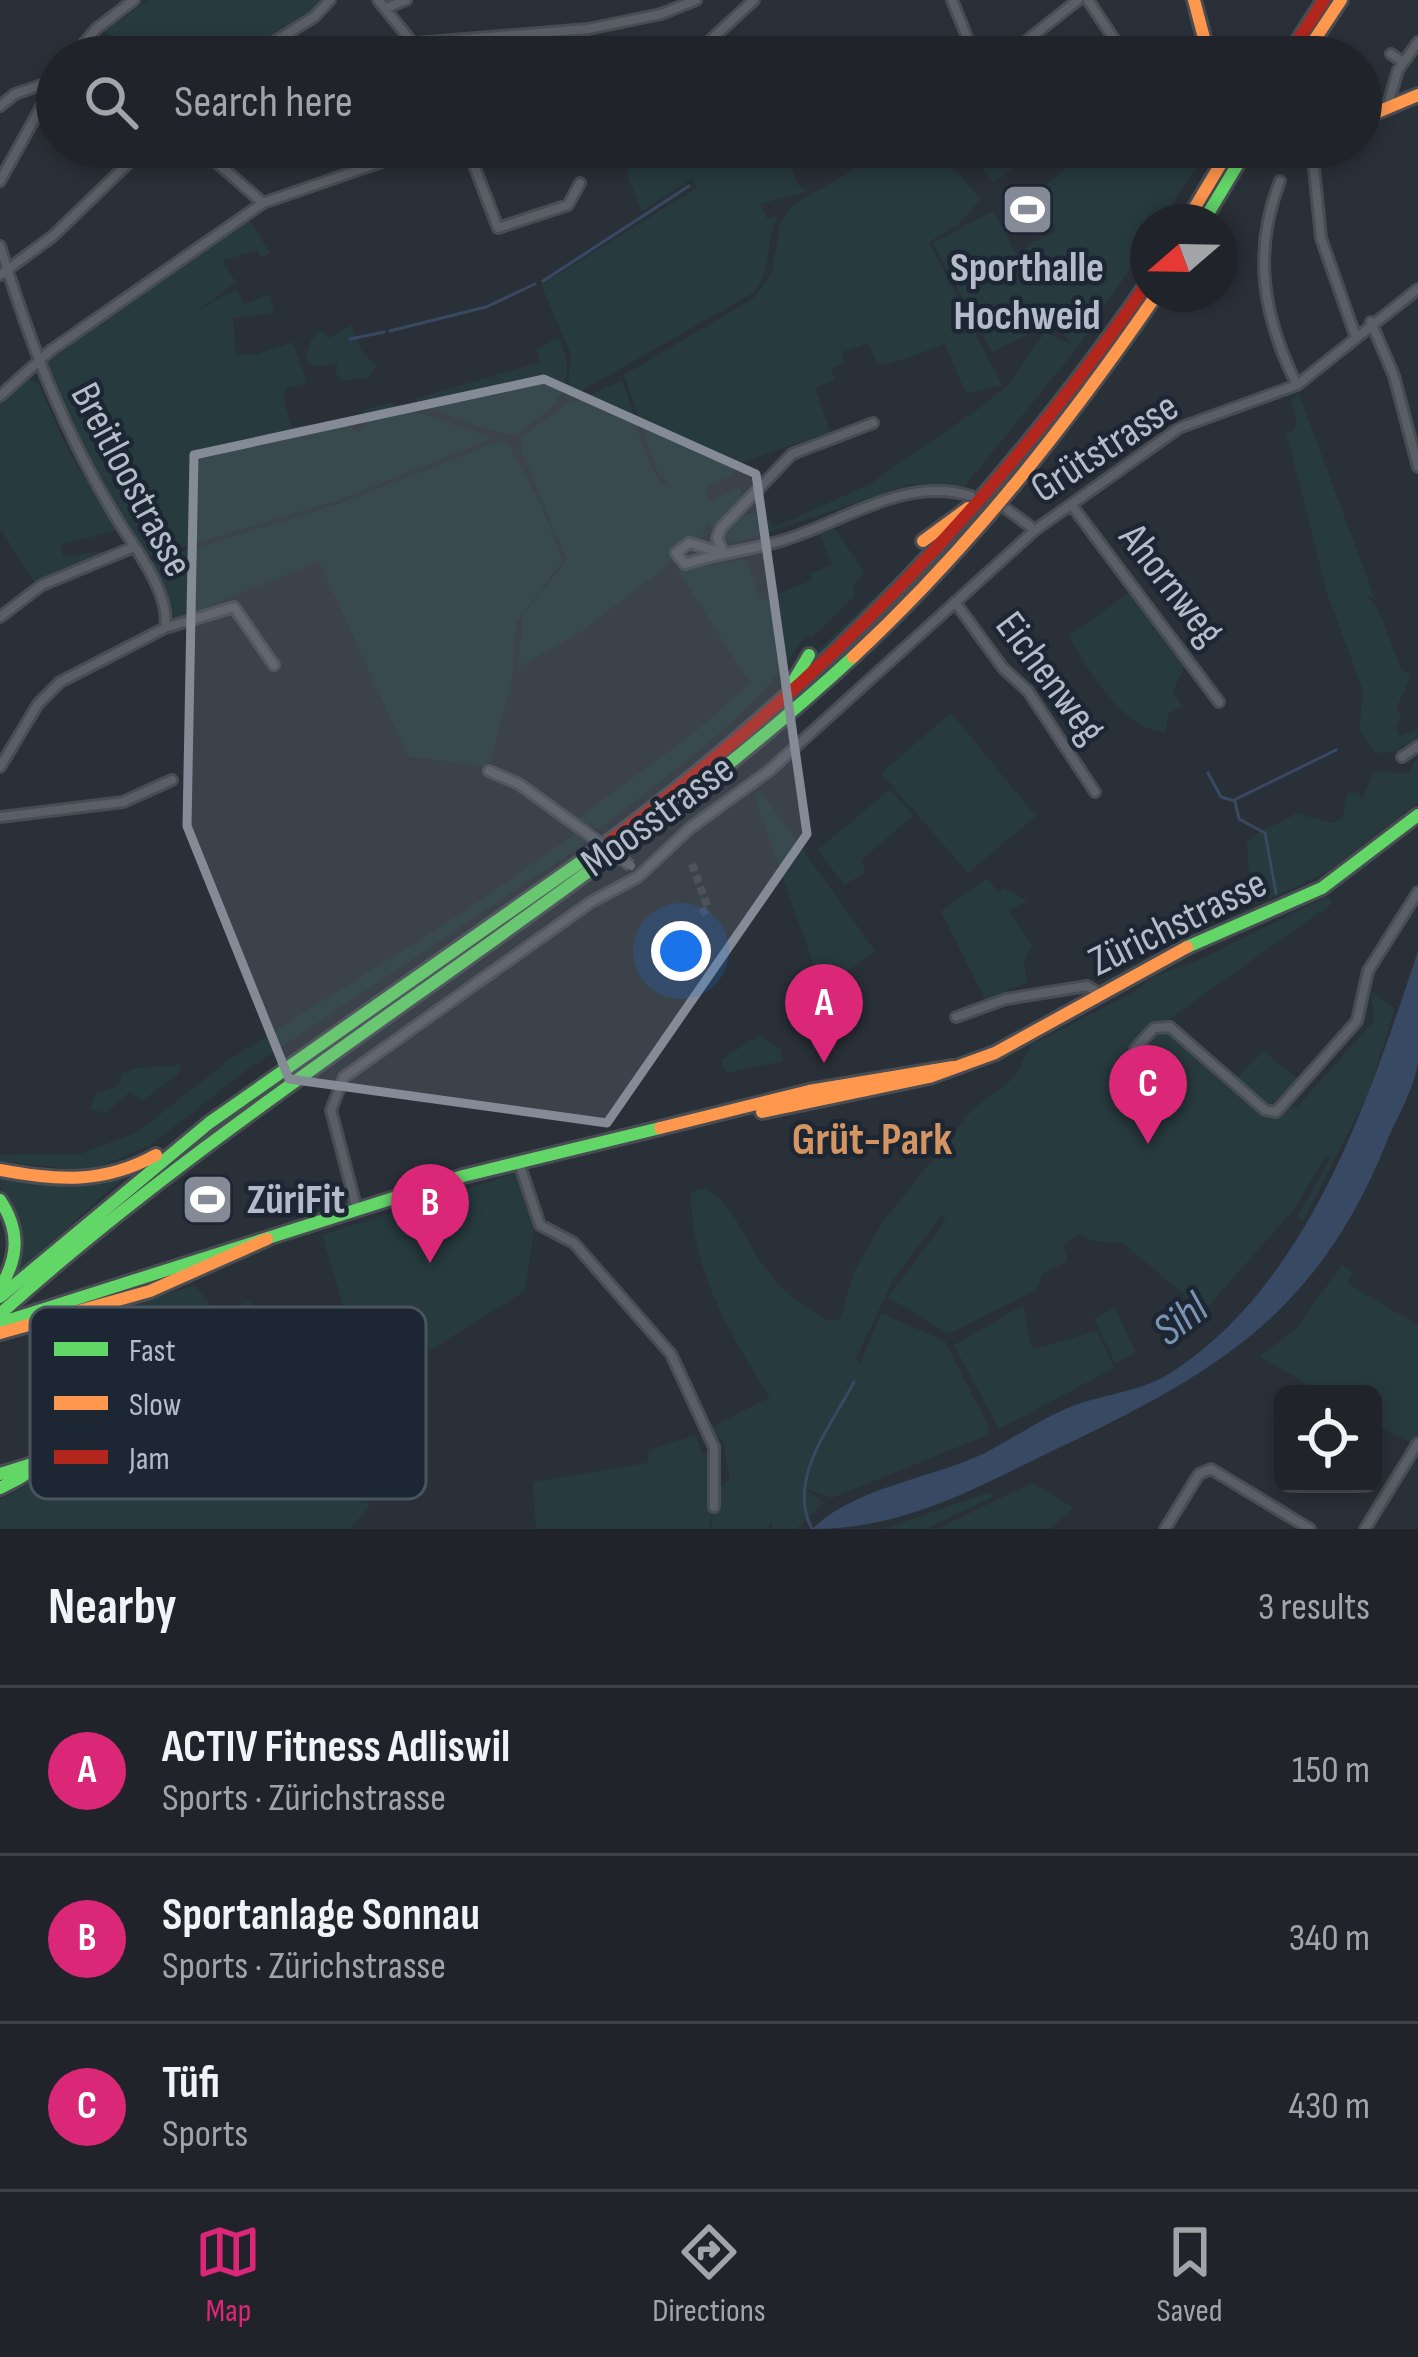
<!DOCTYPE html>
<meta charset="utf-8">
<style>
:root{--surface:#20242a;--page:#282c32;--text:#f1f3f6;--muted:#a2a4a8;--line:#3d4147;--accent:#db2777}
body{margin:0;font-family:"Sofia Sans Condensed",sans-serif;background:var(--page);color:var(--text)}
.controls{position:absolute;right:36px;bottom:36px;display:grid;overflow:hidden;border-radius:18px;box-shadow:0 6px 18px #0003}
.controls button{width:108px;height:108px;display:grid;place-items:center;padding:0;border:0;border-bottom:3px solid var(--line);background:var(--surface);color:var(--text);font:60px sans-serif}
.compass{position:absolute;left:1130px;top:204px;width:108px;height:108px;border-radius:50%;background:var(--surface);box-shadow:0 6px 18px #0003;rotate:250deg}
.you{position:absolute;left:681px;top:951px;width:42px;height:42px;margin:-30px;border:9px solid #fff;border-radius:50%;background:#1a73e8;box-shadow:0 0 0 18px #1a73e833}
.badge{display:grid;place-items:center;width:78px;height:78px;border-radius:50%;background:var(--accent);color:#fff;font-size:39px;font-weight:700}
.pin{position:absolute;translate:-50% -99px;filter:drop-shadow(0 3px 6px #0008)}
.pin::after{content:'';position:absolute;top:63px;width:42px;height:36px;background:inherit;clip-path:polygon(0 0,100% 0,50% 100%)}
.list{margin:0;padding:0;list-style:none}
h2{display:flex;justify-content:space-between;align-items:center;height:156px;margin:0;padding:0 48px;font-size:51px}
h2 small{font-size:39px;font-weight:400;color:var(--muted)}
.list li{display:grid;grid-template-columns:78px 1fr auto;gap:36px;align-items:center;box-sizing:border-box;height:168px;padding:0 48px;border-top:3px solid var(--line)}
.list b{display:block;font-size:45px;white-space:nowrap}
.list p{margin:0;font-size:39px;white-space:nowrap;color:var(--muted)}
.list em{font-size:39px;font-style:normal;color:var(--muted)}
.icon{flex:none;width:66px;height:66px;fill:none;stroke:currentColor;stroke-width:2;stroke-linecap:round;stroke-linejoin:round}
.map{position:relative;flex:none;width:1418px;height:1529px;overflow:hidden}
.search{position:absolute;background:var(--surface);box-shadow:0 6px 18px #0003;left:36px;right:36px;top:36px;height:132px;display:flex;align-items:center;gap:30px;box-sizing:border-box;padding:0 42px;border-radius:66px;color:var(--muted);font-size:45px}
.sheet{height:660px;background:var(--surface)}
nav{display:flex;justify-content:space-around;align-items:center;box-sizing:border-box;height:168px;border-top:3px solid var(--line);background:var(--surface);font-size:33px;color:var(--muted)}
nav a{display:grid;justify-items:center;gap:6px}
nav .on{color:var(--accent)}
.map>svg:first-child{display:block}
.green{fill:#273a3e}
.water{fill:#384963}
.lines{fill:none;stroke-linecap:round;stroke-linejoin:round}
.stream{stroke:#384963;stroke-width:3}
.street-tunnel{stroke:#3f454e;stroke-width:8;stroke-dasharray:8 4;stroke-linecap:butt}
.street-casing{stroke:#484c53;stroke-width:14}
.fast-casing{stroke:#484c53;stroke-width:18}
.slow-casing{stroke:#484c53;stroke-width:18}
.jam-casing{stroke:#484c53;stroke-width:18}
.street{stroke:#5a5e66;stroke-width:8}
.fast{stroke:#63d668;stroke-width:12}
.slow{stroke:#ff974d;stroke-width:12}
.jam{stroke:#b3261e;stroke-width:12}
.street-bridge-casing{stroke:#484c53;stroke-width:14;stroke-linecap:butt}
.street-bridge{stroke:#5a5e66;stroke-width:8}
.marked{fill:#848b96;fill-opacity:0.2;stroke:#848b96;stroke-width:9;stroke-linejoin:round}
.labels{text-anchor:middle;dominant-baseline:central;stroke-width:9;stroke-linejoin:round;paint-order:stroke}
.poi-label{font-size:42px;font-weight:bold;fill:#b4bcc9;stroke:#1d2633}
.street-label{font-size:42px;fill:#b4bcc9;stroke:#1d2633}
.neighbourhood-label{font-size:45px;font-weight:bold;fill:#d59563;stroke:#1d2633}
.water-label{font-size:45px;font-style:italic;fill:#7c92b1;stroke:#1d2633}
.key{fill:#1d2633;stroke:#4a5360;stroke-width:3}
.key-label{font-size:33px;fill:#b4bcc9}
</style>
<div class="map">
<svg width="1418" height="1529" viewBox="0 0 1418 1529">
<rect width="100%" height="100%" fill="#2a3038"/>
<!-- green -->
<path class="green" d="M 149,0 L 322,0 L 307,17 L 243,57 L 142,57 L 104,31 Z
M 669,147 L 783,147 L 798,184 L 807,191 L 760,204 L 768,220 L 779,215 C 763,240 775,269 753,293 L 567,399 L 571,354 L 541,285 L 697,188 L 692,179 L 641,211 L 626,171 Z
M 890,147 L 935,147 L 981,199 L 957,226 L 929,242 L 1002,385 L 966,394 L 945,344 L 887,365 L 876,362 L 869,343 L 842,352 L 845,364 L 831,369 L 835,380 L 815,387 L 830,432 L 743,462 L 729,477 L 705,488 L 710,502 L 740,487 L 744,515 L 754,514 L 760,523 L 770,520 L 773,527 L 782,524 L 870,484 L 978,409 L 1008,385 L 1045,332 L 1073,345 L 1051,322 L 992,353 L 933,243 L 993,211 L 1027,273 L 1031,266 L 1025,246 L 1056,231 L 1043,188 L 1089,147 L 1209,147 L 1161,222 L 1148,222 L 1148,242 L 1077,348 L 964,487 L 912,484 L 732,544 L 707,522 L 701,539 L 681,539 L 670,563 L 582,631 L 519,667 L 522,616 L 567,560 L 521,450 L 521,437 L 564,406 L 621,381 C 638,411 641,477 674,490 L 658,473 L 624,375 L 755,297 L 772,273 L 780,222 L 794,205 Z
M 966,147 L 1039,147 L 994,183 Z
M 249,220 L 270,253 L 260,258 L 258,250 L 222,261 L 236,282 L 199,310 L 237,289 L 244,304 L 270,294 L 274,313 L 233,318 L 236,354 L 254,355 L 293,342 L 307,383 L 287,388 L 283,398 L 292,427 L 309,424 L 311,432 L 345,424 L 358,432 L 366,426 L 363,410 L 389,403 L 493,438 L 339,500 L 147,558 L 71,428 L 47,362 Z
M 352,325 L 362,352 L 376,366 L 370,377 L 343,381 L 336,374 L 337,363 L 315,367 L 305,360 L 311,340 L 321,330 L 329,338 Z
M 558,338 C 577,370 565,399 537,419 C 530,425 522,433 512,434 C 497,435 425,409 415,399 L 540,362 L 536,349 Z
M 29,378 L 39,385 L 68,450 L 117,530 L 61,545 L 63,557 L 119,549 L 35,583 L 0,528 L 0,401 Z
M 1299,394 L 1375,599 L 1366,594 L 1379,611 L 1401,670 L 1411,675 L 1396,709 L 1401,714 L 1396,729 L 1399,736 L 1418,729 L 1418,738 L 1401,747 L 1403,752 L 1375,753 L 1359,730 L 1363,691 L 1326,590 L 1286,431 L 1293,432 L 1297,423 L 1291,400 Z
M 505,439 L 538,498 L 563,560 L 516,622 L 512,681 L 490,761 L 483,766 L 408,756 L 319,561 L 176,620 L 150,562 L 338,504 Z
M 835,529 L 864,572 L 853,587 L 855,595 L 811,639 L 806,635 C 753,717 674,770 598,830 L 578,818 L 694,733 L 750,683 L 678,570 L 745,559 L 761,601 L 812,580 L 810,574 L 832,565 L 820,535 Z
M 942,533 L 806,671 L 811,657 Z
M 1133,590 L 1156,619 L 1151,631 L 1162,628 L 1186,663 L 1173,691 L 1183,707 L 1168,713 L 1166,732 C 1125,732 1086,668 1069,636 Z
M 951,713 L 1036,816 L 968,873 L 881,773 Z
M 1418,755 L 1418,802 L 1327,872 L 1268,900 L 1249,872 L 1247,841 C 1264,826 1279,826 1296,813 L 1332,823 L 1342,819 L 1347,794 L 1358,792 L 1362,800 L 1374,772 L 1409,773 Z
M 890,789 L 913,816 L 861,860 L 866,872 L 844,885 L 818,850 Z
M 761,791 L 875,951 L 822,989 L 754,795 Z
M 575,834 L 586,843 L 244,1072 L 151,1145 L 90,1171 L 0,1161 L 0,1155 L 80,1154 L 136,1133 L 230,1059 L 459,915 Z
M 988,878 L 999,894 L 1003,888 L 1028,901 L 1009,910 L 1032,945 L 1024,963 L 1027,983 L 985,999 L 941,911 Z
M 1329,896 L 1333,903 L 1169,1019 L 1238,1077 L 1264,1051 L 1297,1078 L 1273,1105 L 1282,1114 L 1291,1105 L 1296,1108 L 1374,1021 L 1371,991 L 1395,1009 L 1368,1094 L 1303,1221 L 1297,1218 L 1330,1159 L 1327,1154 L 1295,1208 L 1204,1311 L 1122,1243 L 1093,1241 L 1077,1234 L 1064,1247 L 1068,1261 L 1042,1274 L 1037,1289 L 949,1334 L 888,1297 L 946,1220 L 941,1216 L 893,1280 L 856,1359 L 860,1364 L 881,1313 L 945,1341 L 990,1429 L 985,1436 L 832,1498 L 804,1488 L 824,1503 L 796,1529 L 771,1529 L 772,1519 L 768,1529 L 711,1529 L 713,1512 L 708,1529 L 536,1529 L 533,1482 L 647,1463 L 649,1450 L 696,1435 L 702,1454 L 708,1454 L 707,1507 L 714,1512 L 718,1488 L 730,1480 L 724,1444 L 710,1428 L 770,1397 C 730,1336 690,1267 691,1192 L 707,1188 C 735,1207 744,1238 763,1265 C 780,1289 804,1308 829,1321 L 840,1320 L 854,1272 L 882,1223 L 972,1110 L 1015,1077 L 1031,1045 L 1137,990 L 1153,976 L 1194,962 Z
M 759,1035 L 780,1048 L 783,1061 L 726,1073 L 721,1060 Z
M 181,1065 L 178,1075 L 142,1101 L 130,1092 L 105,1113 L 90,1109 L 96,1093 L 119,1086 L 122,1074 L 135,1068 Z
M 516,1173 L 534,1229 L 525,1291 L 368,1389 L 322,1235 Z
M 0,1174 L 76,1187 L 122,1179 L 14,1275 C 24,1238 0,1212 0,1174 Z
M 1342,1265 L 1353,1272 L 1347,1283 L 1418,1325 L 1418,1437 L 1411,1443 L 1373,1423 L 1373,1394 L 1323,1394 L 1259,1356 L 1294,1331 Z
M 195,1285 L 218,1315 L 249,1301 L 291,1364 L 284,1367 L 295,1393 L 324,1382 L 335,1440 L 295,1491 L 308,1497 L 339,1472 L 348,1471 L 370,1507 L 349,1529 L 0,1529 L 0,1499 C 28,1491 109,1421 114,1392 C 119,1365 105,1329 114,1310 Z
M 1023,1305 L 1032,1349 L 1097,1331 L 1114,1368 L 999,1429 L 954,1345 Z
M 1115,1308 L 1136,1353 L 1115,1363 L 1094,1318 Z
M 1032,1483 L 1074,1508 L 1049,1529 L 937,1529 Z
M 989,1492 L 995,1496 L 926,1529 L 884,1529 Z"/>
<!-- water -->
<path class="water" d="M 1418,951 C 1418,987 1418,1026 1418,1061 C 1415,1089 1395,1120 1385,1146 C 1313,1322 1206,1378 1044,1455 C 966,1493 900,1529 812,1529 C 857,1486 931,1479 985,1453 C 1014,1438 1042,1418 1073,1406 C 1107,1393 1143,1392 1175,1370 C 1311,1279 1369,1098 1418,951 Z"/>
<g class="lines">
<!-- stream -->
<path class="stream" d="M 543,281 L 689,186
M 390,331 L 486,307 L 535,284
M 350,339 L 384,332
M 1208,773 L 1221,797 L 1235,801 L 1239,819 L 1265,833 L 1276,893
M 1236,799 L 1336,750
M 812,1529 C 786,1480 831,1426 854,1382"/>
<!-- street-tunnel -->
<path class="street-tunnel" d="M 692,864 L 708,908 L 699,915"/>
<defs>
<path id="street" d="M 378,0 L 424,57
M 952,0 L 975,57
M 1088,0 L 1126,57
M 386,8 L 406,0
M 416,43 L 588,29 L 661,14 L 696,0
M 255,54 L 314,17 L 330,0
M 1391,54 L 1403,62
M 73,57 L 96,29 L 134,0
M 692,57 L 754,0
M 1006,57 L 1078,0
M 0,106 L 15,94 L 56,80
M 1387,108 L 1398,70 L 1418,42
M 199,147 L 263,203
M 467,147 L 498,228 L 568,205 L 580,183
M 1314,168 L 1321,238 L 1355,335
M 0,181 L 57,78
M 1280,181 C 1252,252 1263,317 1297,385
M 0,246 C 31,346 66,438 122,527 C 139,553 171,597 165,628
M 0,275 L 53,236 L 145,147
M 1371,322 L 1394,376 L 1418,467
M 0,396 L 50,351 L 263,203 L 425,147
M 1073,507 L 1219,702
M 1008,510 L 1035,530
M 723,552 L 717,538 L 721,528 L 792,454 L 873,423
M 724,553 L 689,543 L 676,553 L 685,564 C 718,553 752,550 784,540 C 846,521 904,476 971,496
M 955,602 L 1003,668 L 1028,691 L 1095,792
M 0,617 L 42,585 L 134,547
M 1402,757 L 1418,746
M 0,767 L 38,704 L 60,682 L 165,628 L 234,607 L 274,665
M 489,771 L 519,784 L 584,831
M 0,817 L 123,802 L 172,780
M 956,1017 L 1006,999 L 1087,986 L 1102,995
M 1135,1049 L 1154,1028 L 1170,1027 L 1265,1110 L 1276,1112 L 1357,1021 L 1368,971 L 1418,892
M 519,1163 L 540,1225 L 574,1243 L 671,1354 L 714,1447 L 714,1507
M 357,1210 L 331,1110 L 344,1077 L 591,902 L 638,877 L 690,828 L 770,770 L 1035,530 L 1179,428 L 1297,385 L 1418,289
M 1165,1529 L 1199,1474 L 1211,1469 L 1310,1529
M 1365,1529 L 1418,1443"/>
<path id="fast" d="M 1203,222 L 1248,147
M 790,687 L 809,655
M 1187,947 L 1322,888 L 1418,815
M 0,1200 C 20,1230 19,1257 0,1288
M 0,1297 L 209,1123 L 599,849
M 81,1311 L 95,1351
M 0,1314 C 268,1074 588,901 853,657
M 0,1323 L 463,1176 L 660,1128
M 0,1474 L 32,1464
M 0,1488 C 43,1468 99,1424 106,1373 C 109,1351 98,1328 92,1308"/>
<path id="slow" d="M 1194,0 L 1209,57
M 1303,57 L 1341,0
M 1361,119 L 1418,95
M 1186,222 L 1231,147
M 923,541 L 968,508
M 853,657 C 969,549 1067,425 1157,294
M 762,1112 L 929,1077 L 995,1053 L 1187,947
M 660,1128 L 809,1091 L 953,1067
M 0,1170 C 57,1181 104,1184 156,1155
M 0,1333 L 150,1291 L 267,1239"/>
<path id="jam" d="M 1287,57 L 1324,0
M 599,849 C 815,689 996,504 1148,282"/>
</defs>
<!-- street casing -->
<use href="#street" class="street-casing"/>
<!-- fast casing -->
<use href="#fast" class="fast-casing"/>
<!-- slow casing -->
<use href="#slow" class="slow-casing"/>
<!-- jam casing -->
<use href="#jam" class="jam-casing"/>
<!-- street -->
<use href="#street" class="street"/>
<!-- fast -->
<use href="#fast" class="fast"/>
<!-- slow -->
<use href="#slow" class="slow"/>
<!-- jam -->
<use href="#jam" class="jam"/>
<defs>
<path id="street-bridge" d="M 584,831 L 631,866"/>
</defs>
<!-- street-bridge casing -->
<use href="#street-bridge" class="street-bridge-casing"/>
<!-- street-bridge -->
<use href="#street-bridge" class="street-bridge"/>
</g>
<!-- marked area -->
<path class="marked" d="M 544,379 L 756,474 L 807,834 L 607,1123 L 289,1079 L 187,826 L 194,455 Z"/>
<!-- icons -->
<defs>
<symbol id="stadium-square" viewBox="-11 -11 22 22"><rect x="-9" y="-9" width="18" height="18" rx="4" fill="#848b96" stroke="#1d2633"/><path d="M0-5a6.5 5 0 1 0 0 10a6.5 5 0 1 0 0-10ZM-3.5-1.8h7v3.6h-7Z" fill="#fff"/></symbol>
</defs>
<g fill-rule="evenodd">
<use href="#stadium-square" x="998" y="180" width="59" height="59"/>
<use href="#stadium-square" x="178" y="1170" width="59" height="59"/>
</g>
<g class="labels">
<!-- poi labels -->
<g class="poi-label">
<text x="1027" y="268">Sporthalle<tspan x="1027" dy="48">Hochweid</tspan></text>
<text x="247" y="1200" text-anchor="start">ZüriFit</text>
</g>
<!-- street labels -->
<g class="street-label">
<text transform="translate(1105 448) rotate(-33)">Grütstrasse</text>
<text transform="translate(131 480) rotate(62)">Breitloostrasse</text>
<text transform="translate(1171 585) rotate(52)">Ahornweg</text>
<text transform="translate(1050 678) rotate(53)">Eichenweg</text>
<text transform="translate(658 816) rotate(-36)">Moosstrasse</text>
<text transform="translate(1178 923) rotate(-26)">Zürichstrasse</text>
</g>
<!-- neighbourhood labels -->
<g class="neighbourhood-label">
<text x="872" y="1140">Grüt-Park</text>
</g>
<!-- water labels -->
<g class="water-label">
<text transform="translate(1181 1320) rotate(-38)">Sihl</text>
</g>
</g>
<!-- legend -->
<rect x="30" y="1307" width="396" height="192" rx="18" class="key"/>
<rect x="54" y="1342" width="54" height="14" fill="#63d668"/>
<rect x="54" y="1396" width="54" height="14" fill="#ff974d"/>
<rect x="54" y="1450" width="54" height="14" fill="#b3261e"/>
<g class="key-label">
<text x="129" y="1361">Fast</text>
<text x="129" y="1415">Slow</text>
<text x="129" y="1469">Jam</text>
</g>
</svg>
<div class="controls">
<button><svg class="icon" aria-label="locate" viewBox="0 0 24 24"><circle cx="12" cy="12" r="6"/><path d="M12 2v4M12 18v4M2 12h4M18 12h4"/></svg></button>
</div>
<svg class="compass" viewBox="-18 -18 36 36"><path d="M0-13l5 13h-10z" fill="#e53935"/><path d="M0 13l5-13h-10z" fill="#a2a4a8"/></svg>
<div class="you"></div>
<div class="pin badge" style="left:824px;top:1063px">A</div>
<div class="pin badge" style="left:430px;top:1263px">B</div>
<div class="pin badge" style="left:1148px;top:1144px">C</div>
<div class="search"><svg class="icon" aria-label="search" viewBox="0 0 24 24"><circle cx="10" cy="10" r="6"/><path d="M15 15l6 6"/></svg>Search here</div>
</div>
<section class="sheet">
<h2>Nearby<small>3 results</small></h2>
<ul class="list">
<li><span class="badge">A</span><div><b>ACTIV Fitness Adliswil</b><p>Sports · Zürichstrasse</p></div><em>150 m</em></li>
<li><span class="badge">B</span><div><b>Sportanlage Sonnau</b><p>Sports · Zürichstrasse</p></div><em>340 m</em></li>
<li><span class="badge">C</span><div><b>Tüfi</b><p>Sports</p></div><em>430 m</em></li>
</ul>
</section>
<nav>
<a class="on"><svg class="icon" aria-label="map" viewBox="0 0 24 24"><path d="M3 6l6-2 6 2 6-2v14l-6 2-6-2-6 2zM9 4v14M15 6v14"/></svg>Map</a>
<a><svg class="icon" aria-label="directions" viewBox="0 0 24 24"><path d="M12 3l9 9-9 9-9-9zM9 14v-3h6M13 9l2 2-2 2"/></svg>Directions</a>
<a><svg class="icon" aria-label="saved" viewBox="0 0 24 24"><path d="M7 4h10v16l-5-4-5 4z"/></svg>Saved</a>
</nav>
